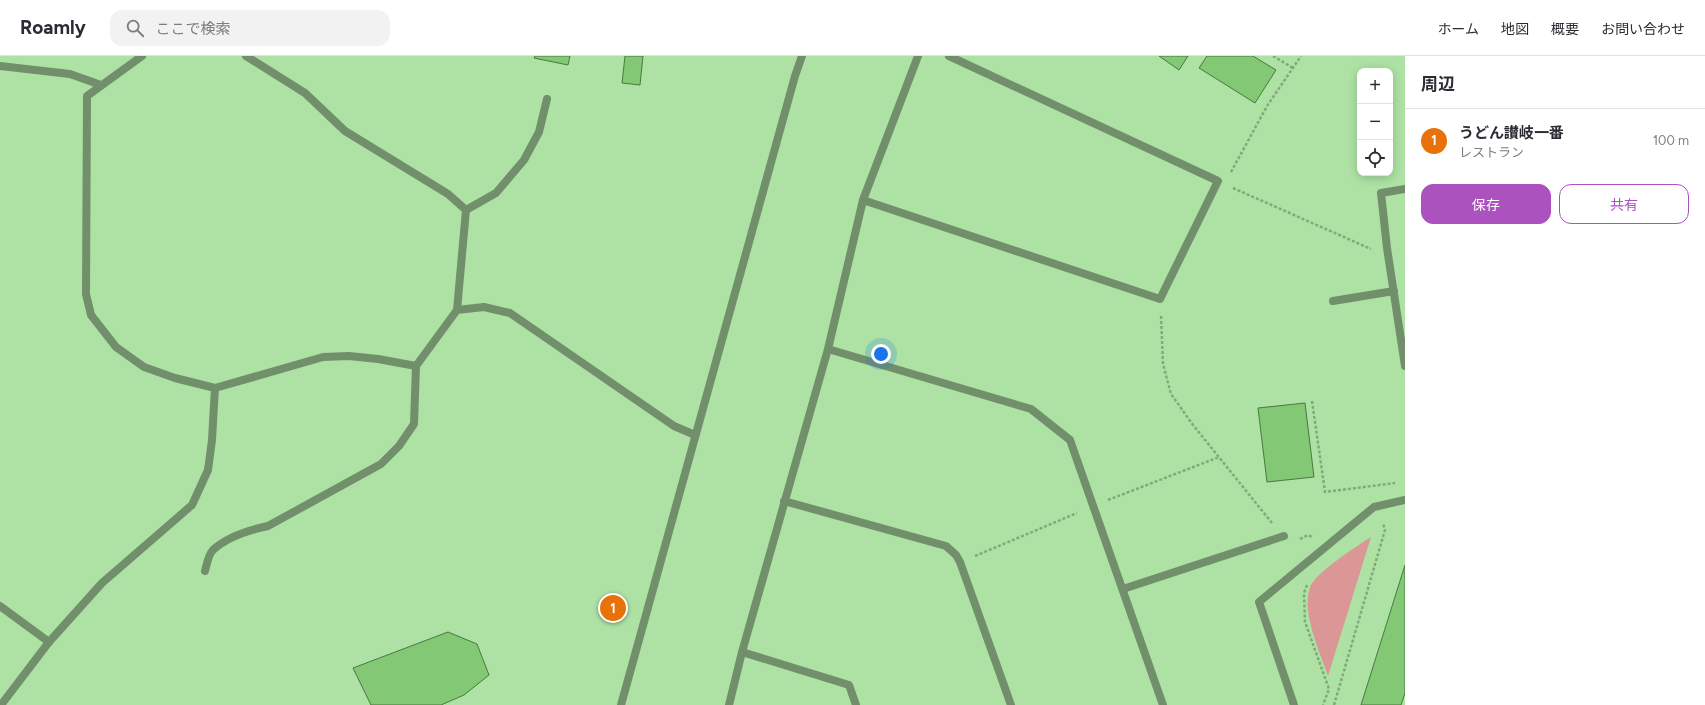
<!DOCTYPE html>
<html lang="ja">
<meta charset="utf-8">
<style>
:root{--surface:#fff;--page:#f2f2f3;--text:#2b2b33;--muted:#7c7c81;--line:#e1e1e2;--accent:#ac52be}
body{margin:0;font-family:Figtree,"Noto Sans JP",sans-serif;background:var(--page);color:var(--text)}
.controls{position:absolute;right:12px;top:12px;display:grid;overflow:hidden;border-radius:8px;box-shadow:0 2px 10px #0003}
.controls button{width:36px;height:36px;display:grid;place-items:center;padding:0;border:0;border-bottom:1px solid var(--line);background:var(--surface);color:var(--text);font:20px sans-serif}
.you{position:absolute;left:881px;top:298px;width:14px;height:14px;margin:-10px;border:3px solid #fff;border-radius:50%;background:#1a73e8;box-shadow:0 0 0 6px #1a73e833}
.badge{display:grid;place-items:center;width:26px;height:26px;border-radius:50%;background:var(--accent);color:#fff;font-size:13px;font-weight:700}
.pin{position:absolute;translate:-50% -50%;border:2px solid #fff;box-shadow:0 1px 4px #0006}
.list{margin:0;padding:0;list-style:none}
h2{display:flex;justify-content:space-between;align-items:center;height:52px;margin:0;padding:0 16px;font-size:17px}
h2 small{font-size:13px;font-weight:400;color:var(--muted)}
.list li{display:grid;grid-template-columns:26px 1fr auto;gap:12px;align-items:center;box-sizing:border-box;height:64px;padding:0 16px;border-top:1px solid var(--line)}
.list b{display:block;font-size:15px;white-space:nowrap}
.list p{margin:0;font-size:13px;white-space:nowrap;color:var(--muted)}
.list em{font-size:13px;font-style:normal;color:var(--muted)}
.actions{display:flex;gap:8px;padding:12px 16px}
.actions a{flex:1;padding:9px 0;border:1px solid var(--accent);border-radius:12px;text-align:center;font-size:14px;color:var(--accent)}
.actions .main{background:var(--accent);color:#fff}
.icon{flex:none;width:22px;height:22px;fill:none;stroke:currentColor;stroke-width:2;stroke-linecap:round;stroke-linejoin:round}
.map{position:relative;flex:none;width:1405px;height:649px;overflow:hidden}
header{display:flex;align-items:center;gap:24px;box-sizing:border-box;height:56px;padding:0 20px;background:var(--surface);border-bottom:1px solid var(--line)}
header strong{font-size:19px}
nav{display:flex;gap:22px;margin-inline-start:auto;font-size:14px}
.search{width:280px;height:36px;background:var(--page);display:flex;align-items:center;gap:10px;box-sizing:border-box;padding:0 14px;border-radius:12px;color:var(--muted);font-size:15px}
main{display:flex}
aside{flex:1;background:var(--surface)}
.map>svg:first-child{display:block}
.green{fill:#da9795}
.building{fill:#82c875;stroke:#48793f}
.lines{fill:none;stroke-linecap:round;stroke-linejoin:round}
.path{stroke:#80aa79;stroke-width:2.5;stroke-dasharray:3 2;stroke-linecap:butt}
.service{stroke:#728f6c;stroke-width:8}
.minor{stroke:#728f6c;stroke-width:8}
.tertiary{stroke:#728f6c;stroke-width:8}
</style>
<header>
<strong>Roamly</strong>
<div class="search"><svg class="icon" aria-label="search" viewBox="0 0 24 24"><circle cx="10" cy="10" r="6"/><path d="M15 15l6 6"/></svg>ここで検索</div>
<nav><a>ホーム</a><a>地図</a><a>概要</a><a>お問い合わせ</a></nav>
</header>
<main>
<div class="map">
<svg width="1405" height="649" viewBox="0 0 1405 649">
<rect width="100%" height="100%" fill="#ade2a4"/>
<!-- green -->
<path class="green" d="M 1371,481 L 1328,620 C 1320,596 1301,556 1310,531 C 1315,517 1357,490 1371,481 Z"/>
<!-- building -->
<path class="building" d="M 535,0 L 570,0 L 568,9 L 534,2 Z
M 625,0 L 643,0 L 640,29 L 622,27 Z
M 1159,0 L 1188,0 L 1179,14 Z
M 1207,0 L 1253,0 L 1276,14 L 1255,47 L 1199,12 Z
M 1305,347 L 1314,421 L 1267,426 L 1258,352 Z
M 1405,509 L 1405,637 L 1401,649 L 1361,649 Z
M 448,576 L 477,588 L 489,619 L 464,639 L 441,649 L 371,649 L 353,612 Z"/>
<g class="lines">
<!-- path -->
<path class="path" d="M 1273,0 L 1293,12
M 1231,116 L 1267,50 L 1301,0
M 1233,132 L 1371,193
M 1161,260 L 1163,308 L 1171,338 L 1193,369 L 1272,467
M 1312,345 L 1325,436 L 1395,427
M 1108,444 L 1219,401
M 1300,483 L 1308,479 L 1312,481
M 975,500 L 1077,457
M 1307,529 L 1304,537 L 1305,566 L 1329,633 L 1323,649
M 1334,649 L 1385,474 L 1383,467"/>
<!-- service -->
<path class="service" d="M 142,0 L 87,40 L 86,238 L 91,259 L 116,291 L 144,311 L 175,322 L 215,332 L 323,301 L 349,300 L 378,303 L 416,310
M 0,10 L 70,18 L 101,29
M 1405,133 L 1381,137 L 1387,192 L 1405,310
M 466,154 L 496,137 L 524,104 L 539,76 L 547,43
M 1333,245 L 1394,235
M 457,254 L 484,251 L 510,257 L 674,370 L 695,379
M 205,515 C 207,508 208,499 213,494 C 227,481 249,474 268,470 L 381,408 L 399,390 L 414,368 L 416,310 L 457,254 L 466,154 L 448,138 L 345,75 L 305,37 L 246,0
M 49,586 L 102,527 L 192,449 L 208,414 L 212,384 L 215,332
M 1294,649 L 1259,546 L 1374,451 L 1405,444"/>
<!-- minor -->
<path class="minor" d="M 863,144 L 1160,243 L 1218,125 L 949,0
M 828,293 L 1031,353 L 1070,384 L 1163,649
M 784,445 L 946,490 L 956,499 L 960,506 L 1011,649
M 1123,533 L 1284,480
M 0,550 L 49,586 L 1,649
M 742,596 L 849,629 L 856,649
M 729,649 L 742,596 L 828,293 L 863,144 L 918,0"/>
<!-- tertiary -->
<path class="tertiary" d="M 621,649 L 795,20 L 802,0"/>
</g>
</svg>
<div class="controls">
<button>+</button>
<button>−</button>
<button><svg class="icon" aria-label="locate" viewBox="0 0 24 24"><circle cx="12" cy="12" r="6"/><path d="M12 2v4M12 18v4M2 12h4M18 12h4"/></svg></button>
</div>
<div class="you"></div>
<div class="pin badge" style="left:613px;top:552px;background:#e8710a">1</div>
</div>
<aside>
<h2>周辺<small></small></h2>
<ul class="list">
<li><span class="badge" style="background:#e8710a">1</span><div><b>うどん讃岐一番</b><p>レストラン</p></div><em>100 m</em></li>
</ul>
<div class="actions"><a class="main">保存</a><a>共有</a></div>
</aside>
</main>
